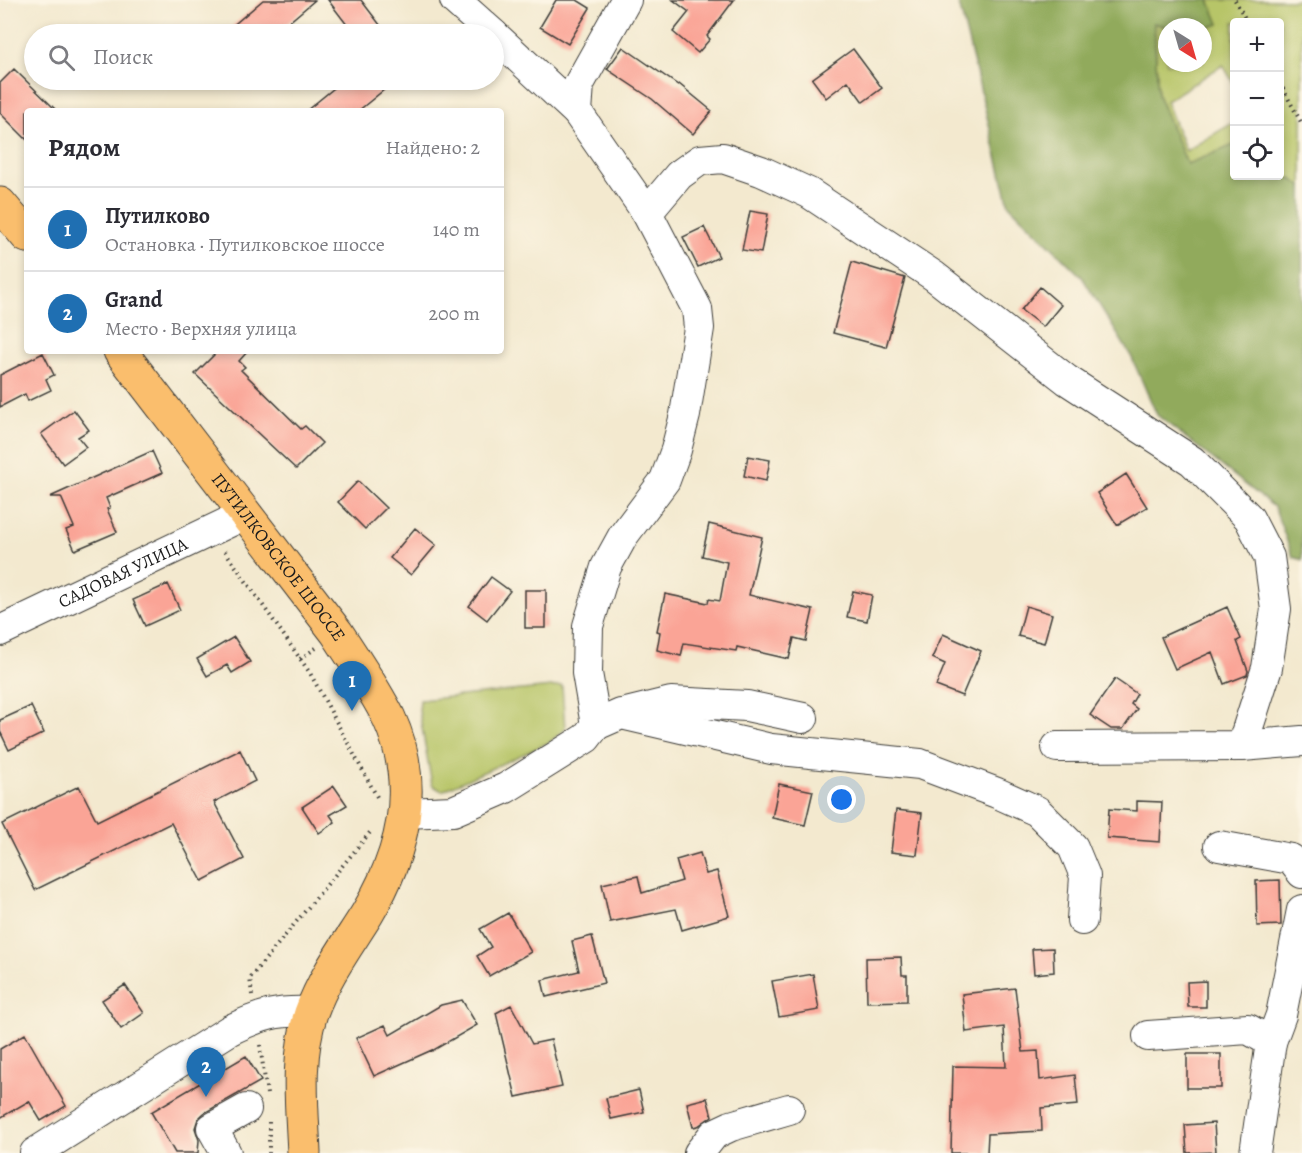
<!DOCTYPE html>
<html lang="ru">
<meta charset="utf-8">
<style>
:root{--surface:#fff;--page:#f7f7f7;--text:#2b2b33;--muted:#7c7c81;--line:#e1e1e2;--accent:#1f6fb2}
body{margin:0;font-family:Alegreya,serif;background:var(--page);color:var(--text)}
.controls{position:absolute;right:18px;top:18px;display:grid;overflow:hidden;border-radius:6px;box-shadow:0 3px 9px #0003}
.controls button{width:54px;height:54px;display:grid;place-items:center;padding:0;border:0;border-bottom:2px solid var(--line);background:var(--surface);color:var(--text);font:30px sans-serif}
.compass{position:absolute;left:1158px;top:18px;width:54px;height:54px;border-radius:50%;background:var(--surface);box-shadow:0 3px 9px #0003;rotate:143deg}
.you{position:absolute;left:842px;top:800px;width:21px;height:21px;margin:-15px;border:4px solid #fff;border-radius:50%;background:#1a73e8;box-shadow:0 0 0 9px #1a73e833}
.badge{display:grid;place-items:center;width:39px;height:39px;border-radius:50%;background:var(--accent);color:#fff;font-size:20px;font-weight:700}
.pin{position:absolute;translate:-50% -50px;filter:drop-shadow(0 2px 3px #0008)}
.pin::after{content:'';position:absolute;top:32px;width:21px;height:18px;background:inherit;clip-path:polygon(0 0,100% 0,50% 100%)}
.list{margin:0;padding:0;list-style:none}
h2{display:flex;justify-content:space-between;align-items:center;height:78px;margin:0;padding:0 24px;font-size:26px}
h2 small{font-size:20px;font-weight:400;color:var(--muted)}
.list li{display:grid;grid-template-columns:39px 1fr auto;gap:18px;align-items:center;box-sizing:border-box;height:84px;padding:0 24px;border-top:2px solid var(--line)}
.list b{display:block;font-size:22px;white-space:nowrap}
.list p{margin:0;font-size:20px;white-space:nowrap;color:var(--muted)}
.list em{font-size:20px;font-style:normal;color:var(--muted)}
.icon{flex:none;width:33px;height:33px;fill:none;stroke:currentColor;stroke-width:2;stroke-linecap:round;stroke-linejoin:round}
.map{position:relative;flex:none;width:1302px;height:1153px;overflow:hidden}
.search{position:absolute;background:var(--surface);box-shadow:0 3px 9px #0003;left:24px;top:24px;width:480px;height:66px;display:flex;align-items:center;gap:15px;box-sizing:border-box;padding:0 21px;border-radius:33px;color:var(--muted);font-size:22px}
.panel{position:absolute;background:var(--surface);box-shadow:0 3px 9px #0003;left:24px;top:108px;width:480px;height:246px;border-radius:6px}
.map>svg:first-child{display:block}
.green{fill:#b7c567;stroke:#6a7042;stroke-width:1.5}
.forest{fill:#91aa5c;stroke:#56633c;stroke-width:1.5}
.building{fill:#faa496}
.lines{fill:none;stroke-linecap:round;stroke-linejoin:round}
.minor-casing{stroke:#3c3b37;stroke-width:32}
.major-casing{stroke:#3c3b37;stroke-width:35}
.path{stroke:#3c3b37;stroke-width:4;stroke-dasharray:1.5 4.5;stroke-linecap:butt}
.minor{stroke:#fff;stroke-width:30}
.major{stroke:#fabe6d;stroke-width:33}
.labels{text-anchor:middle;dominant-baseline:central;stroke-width:6;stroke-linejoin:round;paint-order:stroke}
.street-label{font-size:18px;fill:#1c1c1c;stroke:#fcf5e5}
</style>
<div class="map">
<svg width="1302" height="1153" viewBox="0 0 1302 1153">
<rect width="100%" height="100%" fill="#fcf5e5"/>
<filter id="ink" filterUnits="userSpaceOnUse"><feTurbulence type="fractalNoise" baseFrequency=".0167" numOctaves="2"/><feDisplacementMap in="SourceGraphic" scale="12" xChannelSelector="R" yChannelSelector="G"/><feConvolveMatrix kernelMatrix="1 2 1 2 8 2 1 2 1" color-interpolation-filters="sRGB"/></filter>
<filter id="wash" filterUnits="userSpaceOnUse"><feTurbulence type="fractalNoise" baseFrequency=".008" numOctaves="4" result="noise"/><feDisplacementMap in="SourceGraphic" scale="24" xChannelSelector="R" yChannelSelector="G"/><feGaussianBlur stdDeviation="1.35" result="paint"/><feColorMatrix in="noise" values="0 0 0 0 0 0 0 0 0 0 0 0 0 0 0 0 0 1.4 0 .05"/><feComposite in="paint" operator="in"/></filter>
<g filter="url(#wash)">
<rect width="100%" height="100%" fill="#f3e9cf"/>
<!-- green -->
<path class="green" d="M 1209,0 L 1302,0 L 1302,187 L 1291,178 L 1252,179 L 1251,176 L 1280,176 L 1280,22 L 1234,22 L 1234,84 L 1223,65 L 1166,101 L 1186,151 L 1234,122 L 1234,145 L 1187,165 L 1158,95 L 1154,23 L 1167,27 L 1167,63 L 1203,63 L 1203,29 L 1219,24 Z
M 562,686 L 565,729 L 550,742 L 442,791 L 432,785 L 419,711 L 420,700 Z"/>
<!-- forest -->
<path class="forest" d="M 958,0 L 1209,0 L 1219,24 L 1203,29 L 1203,27 L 1167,27 L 1154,23 L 1158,95 L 1187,164 L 1234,145 L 1234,176 L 1251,176 L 1253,179 L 1291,178 L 1302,187 L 1302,560 L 1293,557 L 1274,507 L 1157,415 L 1131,356 L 1082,277 L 1009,205 Z"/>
<g id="blocks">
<!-- building -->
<path class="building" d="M 263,0 L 315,0 L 275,34 L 223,34 Z
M 328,0 L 361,0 L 387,34 L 354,34 Z
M 556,0 L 577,0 L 590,8 L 568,44 L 540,27 Z
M 673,0 L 734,0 L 707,36 L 710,39 L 698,53 L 673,32 L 689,12 Z
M 623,47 L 678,85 L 679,84 L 712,111 L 693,134 L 652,99 L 607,69 Z
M 853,49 L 882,88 L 863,102 L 848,81 L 826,98 L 812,79 Z
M 14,69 L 57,111 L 27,111 L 27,140 L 0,113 L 0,83 Z
M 344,80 L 396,80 L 358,111 L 306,111 Z
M 750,211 L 768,214 L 761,253 L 742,250 Z
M 704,227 L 719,257 L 698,267 L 683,237 Z
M 852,262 L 905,278 L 886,347 L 833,333 Z
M 1040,287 L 1061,305 L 1043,327 L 1021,310 Z
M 218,351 L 248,351 L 239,361 L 245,367 L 241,370 L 301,429 L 305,426 L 322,443 L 296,469 L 195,374 Z
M 43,353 L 54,375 L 46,379 L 51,390 L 28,401 L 25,394 L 0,407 L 0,375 Z
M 74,410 L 89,430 L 78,437 L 86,447 L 63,464 L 41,434 Z
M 152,451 L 162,473 L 106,498 L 110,508 L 107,509 L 117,532 L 75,550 L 66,530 L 74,527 L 61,497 L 50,497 Z
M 748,456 L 770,460 L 766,481 L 744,476 Z
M 1126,474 L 1147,507 L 1117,525 L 1097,493 Z
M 358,481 L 386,508 L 365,529 L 338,502 Z
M 709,524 L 762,537 L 749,595 L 813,610 L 806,641 L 794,638 L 789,659 L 737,647 L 736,651 L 684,643 L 681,656 L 657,650 L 660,632 L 657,631 L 665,594 L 708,603 L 709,599 L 720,601 L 727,562 L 702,556 Z
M 415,528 L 436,545 L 411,575 L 390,558 Z
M 491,577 L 510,591 L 487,620 L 469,606 Z
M 168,584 L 180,610 L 145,626 L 133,600 Z
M 525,590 L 546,590 L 546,628 L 525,628 Z
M 853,591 L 872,595 L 867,621 L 847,617 Z
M 1026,606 L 1052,614 L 1044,643 L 1018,636 Z
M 1227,607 L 1241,639 L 1237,641 L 1248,671 L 1247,675 L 1224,684 L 1212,652 L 1175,669 L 1161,637 Z
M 943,634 L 981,651 L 962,696 L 936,686 L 945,664 L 932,658 Z
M 234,637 L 250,662 L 232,673 L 227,665 L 207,676 L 197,659 Z
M 1115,679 L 1137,694 L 1131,704 L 1137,709 L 1123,729 L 1111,729 L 1090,715 Z
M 31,706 L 44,733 L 9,750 L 0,731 L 0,720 Z
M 240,750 L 255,781 L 214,802 L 244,859 L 202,881 L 171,823 L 35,890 L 2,824 L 79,786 L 97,821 Z
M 779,784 L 813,791 L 805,825 L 772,818 Z
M 334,786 L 347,805 L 330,815 L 335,822 L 319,833 L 302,807 Z
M 1137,801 L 1162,802 L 1160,842 L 1107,838 L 1109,809 L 1137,811 Z
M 896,810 L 922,813 L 917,855 L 891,852 Z
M 700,853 L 706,874 L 717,871 L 729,916 L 682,930 L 676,909 L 610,922 L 602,884 L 638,876 L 642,893 L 682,881 L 676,860 Z
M 1280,880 L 1281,925 L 1257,926 L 1256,881 Z
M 508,913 L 531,952 L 489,976 L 477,956 L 491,947 L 480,929 Z
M 592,936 L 604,983 L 546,997 L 542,980 L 579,971 L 572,941 Z
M 1053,948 L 1054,972 L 1034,974 L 1032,949 Z
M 901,957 L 902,975 L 907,975 L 907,1001 L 867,1002 L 866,958 Z
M 813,974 L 819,1010 L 779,1017 L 772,981 Z
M 1206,981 L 1206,1007 L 1188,1007 L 1187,982 Z
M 125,985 L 144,1013 L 121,1029 L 102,1000 Z
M 1015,988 L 1023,1052 L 1038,1051 L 1040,1080 L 1075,1075 L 1078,1105 L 1041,1108 L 1042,1131 L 988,1134 L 987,1153 L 951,1153 L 953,1066 L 1006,1067 L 1004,1027 L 966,1032 L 962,994 Z
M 462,1000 L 477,1025 L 432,1051 L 432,1050 L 374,1076 L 356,1038 L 385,1025 L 390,1035 L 441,1005 Z
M 511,1005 L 532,1044 L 551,1040 L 562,1087 L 516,1097 L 496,1013 Z
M 25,1034 L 66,1106 L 41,1121 L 29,1101 L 0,1118 L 0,1049 Z
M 1187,1054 L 1221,1054 L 1221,1088 L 1187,1088 Z
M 246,1056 L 261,1081 L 204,1113 L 198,1119 L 195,1128 L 199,1140 L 198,1153 L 175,1153 L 151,1112 Z
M 639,1090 L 644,1112 L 611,1119 L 606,1098 Z
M 707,1098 L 712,1116 L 698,1126 L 693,1127 L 687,1103 Z
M 1214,1123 L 1216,1152 L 1187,1153 L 1185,1125 Z"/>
</g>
</g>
<g filter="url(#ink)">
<use href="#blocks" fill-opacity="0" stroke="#3c3b37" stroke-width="1.5"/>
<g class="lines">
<defs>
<g id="minor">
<path d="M 455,0 L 493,34"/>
<path d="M 577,112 L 579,84 L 626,0"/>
<path d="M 647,213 L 679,175 L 700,160 L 723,158 L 761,171 L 809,193 L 934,276 L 1067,380 L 1192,461 L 1249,518 L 1269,557 L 1276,609 L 1267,668 L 1242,746"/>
<path id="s1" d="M 0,631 L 246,514"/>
<path d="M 626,713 L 671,702 L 747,706 L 803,718"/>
<path d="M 596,725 L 621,714 L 771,749 L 920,764 L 997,793 L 1037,811 L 1073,847 L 1085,876 L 1082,920"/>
<path d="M 1057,747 L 1242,746 L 1302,741"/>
<path d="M 405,813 L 453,811 L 506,788 L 586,738 L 596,725 L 587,673 L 588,626 L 606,567 L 623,536 L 665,480 L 676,450 L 685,415 L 699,328 L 697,309 L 647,213 L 577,112 L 494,35"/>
<path d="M 1219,846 L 1291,859 L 1302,873"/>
<path d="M 1148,1036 L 1248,1029 L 1271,1042"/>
<path d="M 35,1153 L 230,1030 C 261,1015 277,1010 312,1012"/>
<path d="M 226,1153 L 212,1128 L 246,1109"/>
<path d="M 699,1153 L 714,1134 L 731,1126 L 789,1109"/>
<path d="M 1255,1153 L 1271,1042 L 1281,1015 L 1302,910"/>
</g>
<g id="major">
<path d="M 0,204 L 27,236"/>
<path id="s2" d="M 120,351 L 337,633 C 355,661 374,688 389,718 C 420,785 403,854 367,914 C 347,946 324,977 311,1013 C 296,1058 302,1107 304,1153"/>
</g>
</defs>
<!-- minor casing -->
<use href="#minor" class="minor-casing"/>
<!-- major casing -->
<use href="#major" class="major-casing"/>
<!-- path -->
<path class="path" d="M 1235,0 L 1247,22
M 1280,83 L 1302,124
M 225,551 L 310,673 L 377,797
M 300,659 L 316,648
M 252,995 L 250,978 L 372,830
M 260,1045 L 267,1094
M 269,1122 L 269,1153"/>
<!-- minor -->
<use href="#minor" class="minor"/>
<!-- major -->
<use href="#major" class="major"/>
</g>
</g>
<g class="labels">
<!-- street labels -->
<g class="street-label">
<text stroke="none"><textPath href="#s2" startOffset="260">ПУТИЛКОВСКОЕ ШОССЕ</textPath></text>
<text stroke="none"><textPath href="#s1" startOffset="136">САДОВАЯ УЛИЦА</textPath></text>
</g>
</g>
</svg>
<div class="controls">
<button>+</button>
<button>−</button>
<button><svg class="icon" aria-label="locate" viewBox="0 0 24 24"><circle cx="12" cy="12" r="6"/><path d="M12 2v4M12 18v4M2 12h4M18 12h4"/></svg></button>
</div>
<svg class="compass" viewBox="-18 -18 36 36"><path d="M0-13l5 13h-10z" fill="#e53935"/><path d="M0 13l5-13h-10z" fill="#7c7c81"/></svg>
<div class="you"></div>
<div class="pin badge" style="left:352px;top:711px">1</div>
<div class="pin badge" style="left:206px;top:1097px">2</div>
<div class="search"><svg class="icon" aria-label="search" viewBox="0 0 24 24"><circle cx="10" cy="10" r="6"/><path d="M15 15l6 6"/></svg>Поиск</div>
<section class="panel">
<h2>Рядом<small>Найдено: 2</small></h2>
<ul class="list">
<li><span class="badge">1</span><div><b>Путилково</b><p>Остановка · Путилковское шоссе</p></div><em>140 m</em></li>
<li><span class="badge">2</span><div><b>Grand</b><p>Место · Верхняя улица</p></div><em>200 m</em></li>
</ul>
</section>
</div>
